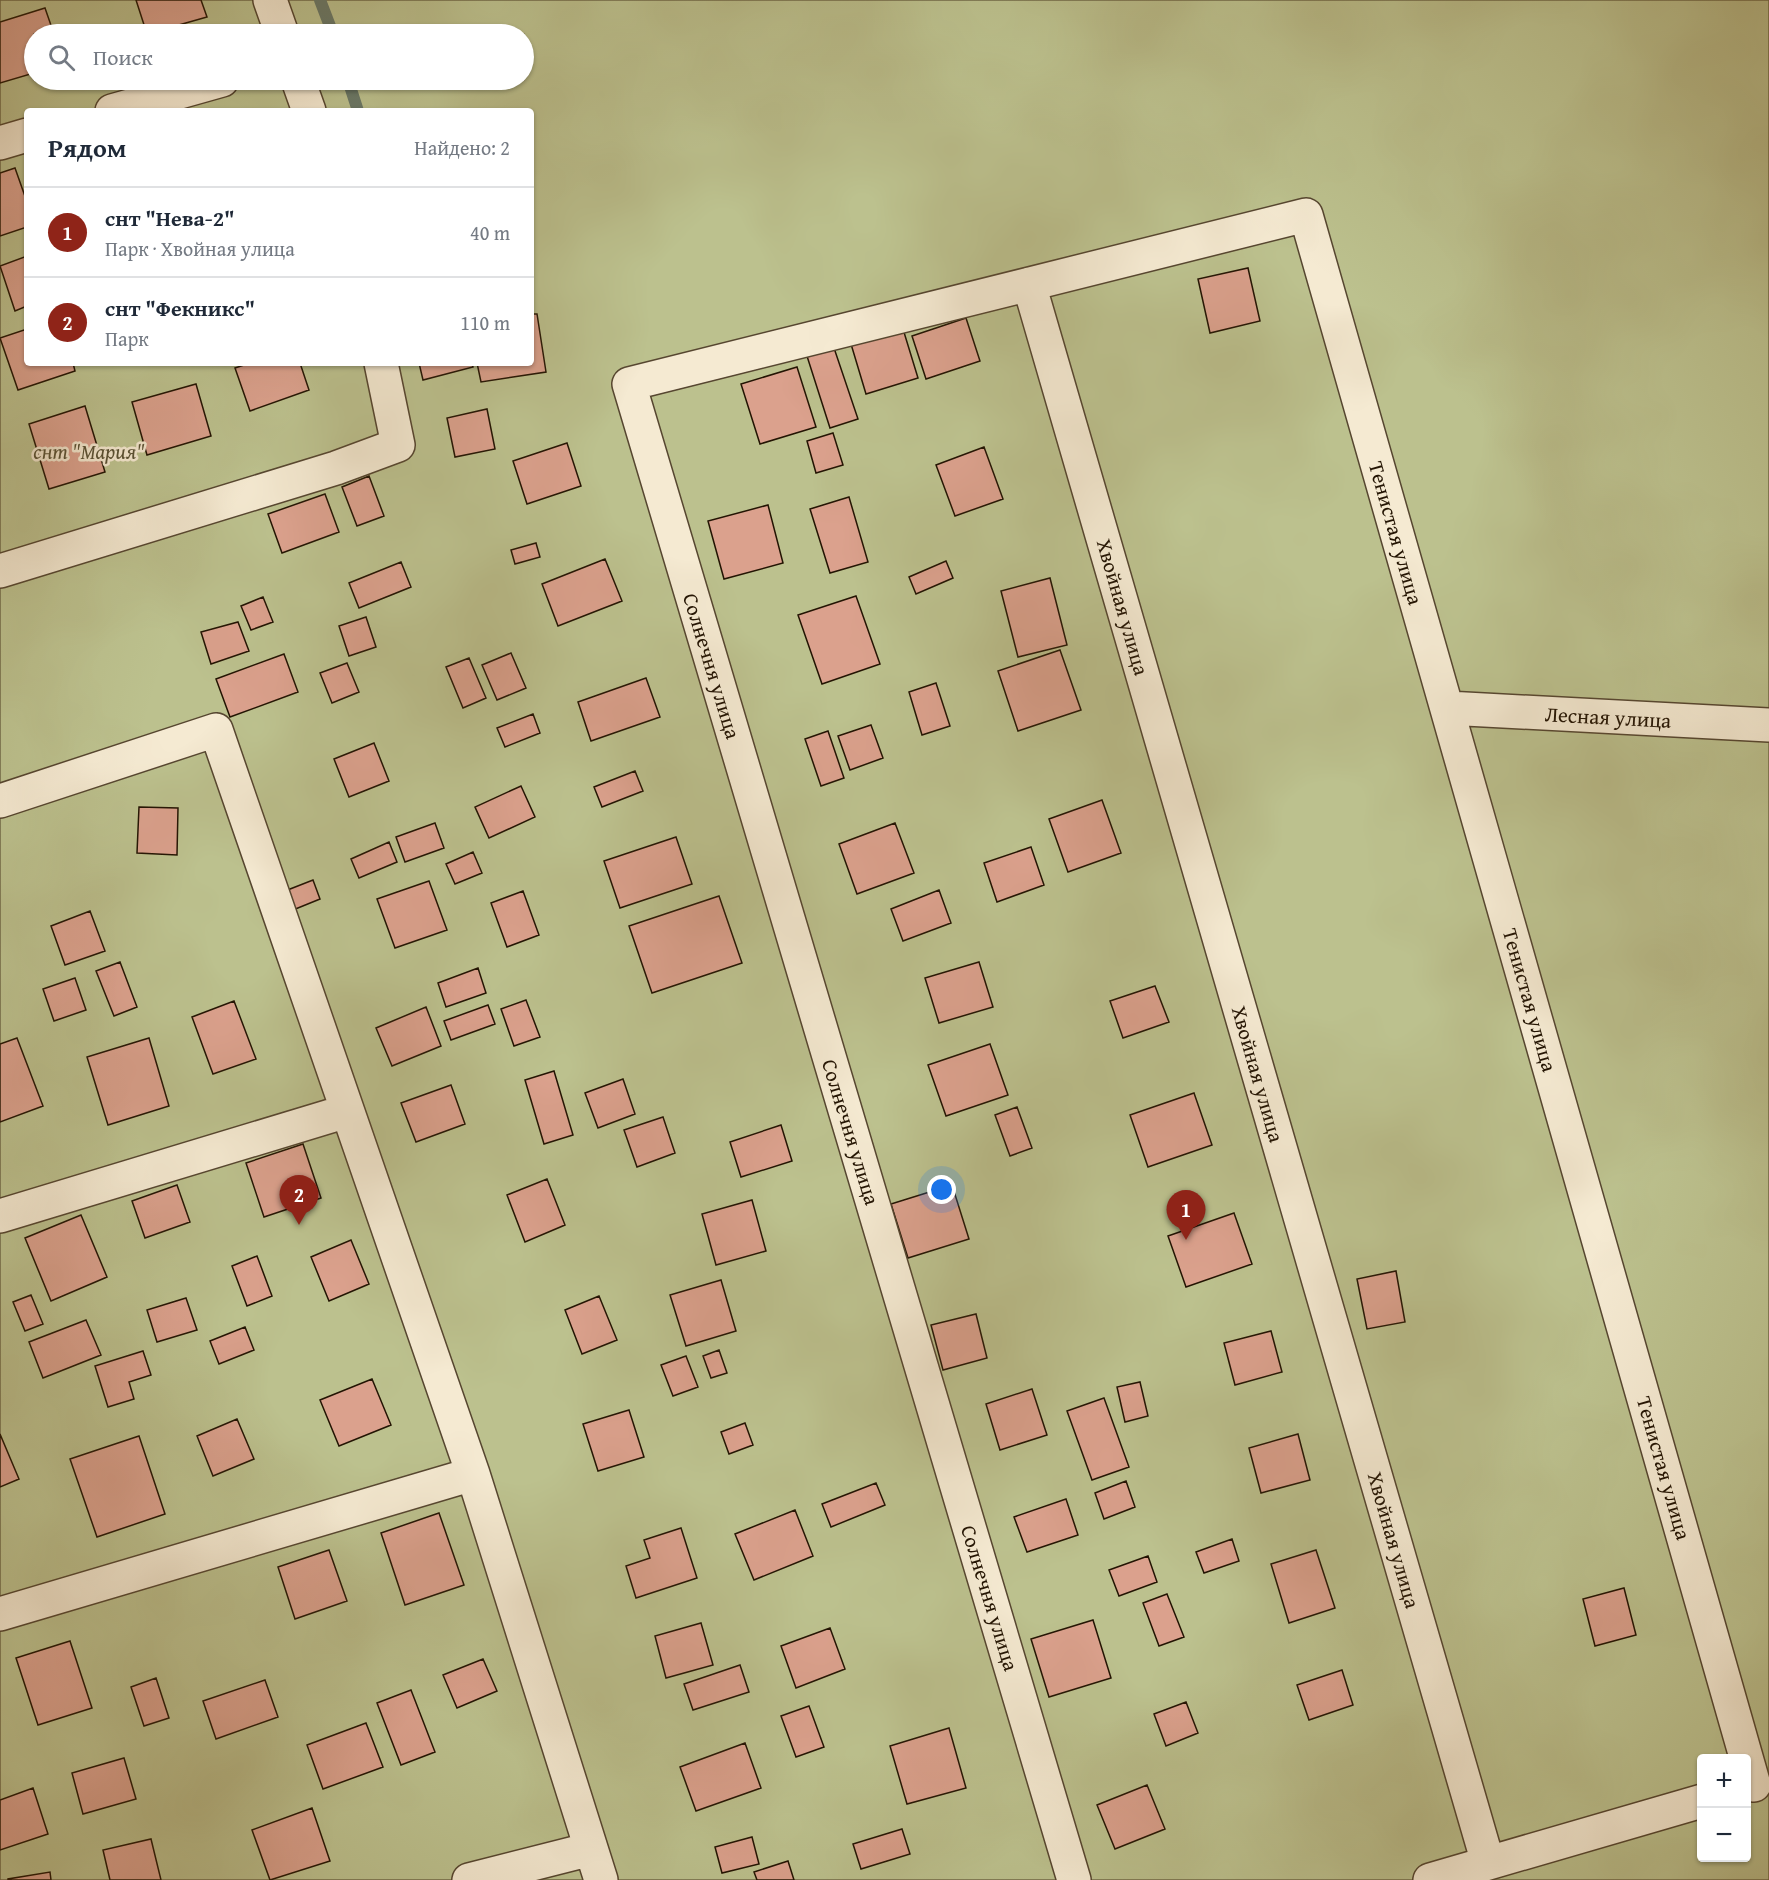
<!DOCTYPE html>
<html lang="ru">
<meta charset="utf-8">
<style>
:root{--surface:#fff;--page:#f6f6f7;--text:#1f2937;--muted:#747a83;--line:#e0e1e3;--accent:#8f2418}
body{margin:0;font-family:"Gentium Book Plus",serif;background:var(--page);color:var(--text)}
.controls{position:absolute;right:18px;bottom:18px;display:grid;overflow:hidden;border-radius:6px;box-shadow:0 2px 4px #0004}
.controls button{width:54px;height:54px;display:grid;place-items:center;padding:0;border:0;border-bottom:2px solid var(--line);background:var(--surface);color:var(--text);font:30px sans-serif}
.you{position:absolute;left:942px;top:1190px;width:21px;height:21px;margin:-15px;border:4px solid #fff;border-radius:50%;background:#1a73e8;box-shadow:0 0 0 9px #1a73e833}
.badge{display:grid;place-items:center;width:39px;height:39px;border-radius:50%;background:var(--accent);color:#fff;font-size:20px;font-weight:700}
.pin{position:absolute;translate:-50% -50px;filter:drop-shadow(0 2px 3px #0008)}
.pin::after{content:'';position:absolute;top:32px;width:21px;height:18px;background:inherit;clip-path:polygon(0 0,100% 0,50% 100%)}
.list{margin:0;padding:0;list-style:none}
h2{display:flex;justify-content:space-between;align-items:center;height:78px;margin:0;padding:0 24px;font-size:26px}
h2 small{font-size:20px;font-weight:400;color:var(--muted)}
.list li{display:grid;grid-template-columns:39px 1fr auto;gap:18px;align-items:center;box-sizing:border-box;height:90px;padding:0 24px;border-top:2px solid var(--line)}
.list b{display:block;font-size:22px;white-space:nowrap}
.list p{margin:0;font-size:20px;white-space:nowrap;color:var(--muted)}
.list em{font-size:20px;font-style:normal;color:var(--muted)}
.icon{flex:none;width:33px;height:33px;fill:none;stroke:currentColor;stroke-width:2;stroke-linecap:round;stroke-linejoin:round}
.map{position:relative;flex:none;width:1769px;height:1880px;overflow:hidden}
.search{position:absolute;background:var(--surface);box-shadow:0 2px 4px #0004;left:24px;top:24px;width:510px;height:66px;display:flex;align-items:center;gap:15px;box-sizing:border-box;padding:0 21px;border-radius:33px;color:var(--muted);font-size:22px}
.panel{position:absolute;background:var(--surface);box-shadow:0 2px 4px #0004;left:24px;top:108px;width:510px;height:258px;border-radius:6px}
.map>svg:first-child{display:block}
.green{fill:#bcc18e;stroke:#706a48;stroke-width:1.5;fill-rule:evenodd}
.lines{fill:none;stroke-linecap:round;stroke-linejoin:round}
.stream{stroke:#6a7968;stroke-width:12}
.building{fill:#dba18d;stroke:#231403;stroke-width:1.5}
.minor-casing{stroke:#564630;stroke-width:36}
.minor{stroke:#f5ead2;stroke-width:33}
.labels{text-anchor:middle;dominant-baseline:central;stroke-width:5;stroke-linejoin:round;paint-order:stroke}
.park-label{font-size:21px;font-style:italic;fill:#595134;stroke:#f5ead2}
.street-label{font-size:21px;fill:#231403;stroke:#f5ead2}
</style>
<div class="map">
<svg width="1769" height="1880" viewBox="0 0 1769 1880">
<rect width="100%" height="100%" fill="#f0deb9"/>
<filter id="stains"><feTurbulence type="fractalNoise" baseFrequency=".00333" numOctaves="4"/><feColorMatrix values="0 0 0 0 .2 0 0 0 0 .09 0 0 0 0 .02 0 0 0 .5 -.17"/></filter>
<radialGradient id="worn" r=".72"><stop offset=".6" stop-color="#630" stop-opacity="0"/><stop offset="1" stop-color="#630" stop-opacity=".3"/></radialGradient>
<!-- green -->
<path class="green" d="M 0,0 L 1769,0 L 1769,1880 L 0,1880 ZM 34,34 L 524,34 L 524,80 L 34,80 ZM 27,111 L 531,111 L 531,363 L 27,363 ZM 1702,1758 L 1746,1758 L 1746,1858 L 1702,1858 Z"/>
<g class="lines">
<!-- stream -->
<path class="stream" d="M 320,0 L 333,34
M 348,80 L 358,111"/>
</g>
<!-- building -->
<path class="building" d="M 136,0 L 201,0 L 207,17 L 147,34 Z
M 45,8 L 54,34 L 34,34 L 34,73 L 0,83 L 0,22 Z
M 15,168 L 27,202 L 27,227 L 0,236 L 0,173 Z
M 27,256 L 27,306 L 15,311 L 0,266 Z
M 1248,268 L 1260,321 L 1210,333 L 1198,279 Z
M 531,314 L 537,314 L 546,372 L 481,382 L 477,363 L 531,363 Z
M 966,318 L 980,361 L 926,379 L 912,336 Z
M 27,329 L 27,363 L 73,363 L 75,371 L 18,390 L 0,338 Z
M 903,329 L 918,378 L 866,394 L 851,344 Z
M 833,345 L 858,419 L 830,428 L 806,353 Z
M 250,363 L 300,363 L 309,390 L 250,411 L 235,368 Z
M 419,363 L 472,363 L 473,367 L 423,380 Z
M 797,367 L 816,427 L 760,444 L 741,384 Z
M 196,384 L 211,436 L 147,455 L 132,402 Z
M 85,406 L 105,472 L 49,489 L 29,424 Z
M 487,409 L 495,449 L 455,457 L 447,418 Z
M 833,433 L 843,465 L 816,473 L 807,441 Z
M 567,443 L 581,486 L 527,504 L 513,461 Z
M 984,447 L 1003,499 L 955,516 L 936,465 Z
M 369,476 L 384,516 L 357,526 L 342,487 Z
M 325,494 L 339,532 L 282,553 L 268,514 Z
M 849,497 L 868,562 L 830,573 L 810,509 Z
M 768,505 L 783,563 L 724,579 L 708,521 Z
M 536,543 L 540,557 L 515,564 L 511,550 Z
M 605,559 L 622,601 L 558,626 L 542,584 Z
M 946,561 L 953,578 L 916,594 L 909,577 Z
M 401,562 L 411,587 L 359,608 L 349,583 Z
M 1050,578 L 1067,645 L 1018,657 L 1001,591 Z
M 856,596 L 880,664 L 822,684 L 798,615 Z
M 263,597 L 273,622 L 251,630 L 241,606 Z
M 366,617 L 376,647 L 349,656 L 339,626 Z
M 238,622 L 249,651 L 211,664 L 201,632 Z
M 1060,650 L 1081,710 L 1018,731 L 998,671 Z
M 511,653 L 526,688 L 497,700 L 482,665 Z
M 284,654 L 298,692 L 230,717 L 216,679 Z
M 469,658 L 486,698 L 463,708 L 446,667 Z
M 347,663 L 359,692 L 332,703 L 320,673 Z
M 646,678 L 660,717 L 591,741 L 578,702 Z
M 936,683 L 950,726 L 922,735 L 909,692 Z
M 533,714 L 540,733 L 505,747 L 497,728 Z
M 871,725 L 883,758 L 850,770 L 838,736 Z
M 828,731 L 844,778 L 821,786 L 805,739 Z
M 374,743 L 389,781 L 349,797 L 334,759 Z
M 635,771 L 643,791 L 602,807 L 594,787 Z
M 521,786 L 535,817 L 489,838 L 475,807 Z
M 1102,800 L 1121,853 L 1068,872 L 1049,819 Z
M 139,807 L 178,808 L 177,855 L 137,853 Z
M 435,823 L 444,848 L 405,862 L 396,837 Z
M 895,823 L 914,873 L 857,894 L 839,844 Z
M 676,837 L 692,884 L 620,908 L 604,861 Z
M 389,842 L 397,862 L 359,878 L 351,859 Z
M 1031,847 L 1044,885 L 997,902 L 984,863 Z
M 473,852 L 482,873 L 455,884 L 446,864 Z
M 313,880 L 320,899 L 293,910 L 285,891 Z
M 429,881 L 447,930 L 395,948 L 377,899 Z
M 939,890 L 951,923 L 903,941 L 891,909 Z
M 523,891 L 539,935 L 507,947 L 491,903 Z
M 719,896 L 742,963 L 652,993 L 629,926 Z
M 90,911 L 105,951 L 65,965 L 51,926 Z
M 120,962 L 137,1007 L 114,1016 L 96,971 Z
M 979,962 L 993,1007 L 939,1023 L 925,978 Z
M 478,968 L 486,993 L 446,1007 L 438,983 Z
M 75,978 L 86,1010 L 54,1021 L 43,989 Z
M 1155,986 L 1169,1022 L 1123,1038 L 1110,1001 Z
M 526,1000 L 540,1037 L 514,1046 L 501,1009 Z
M 234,1001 L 256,1059 L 213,1074 L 192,1017 Z
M 488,1005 L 495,1024 L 451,1040 L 444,1021 Z
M 426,1007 L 441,1046 L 392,1066 L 376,1028 Z
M 17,1038 L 43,1106 L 0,1122 L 0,1044 Z
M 149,1038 L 169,1106 L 108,1125 L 87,1057 Z
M 990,1044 L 1008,1095 L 946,1116 L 928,1065 Z
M 554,1071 L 573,1135 L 544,1144 L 525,1080 Z
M 623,1079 L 635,1114 L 598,1128 L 585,1093 Z
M 451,1085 L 465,1124 L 416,1142 L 401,1103 Z
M 1194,1093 L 1212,1145 L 1148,1167 L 1130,1115 Z
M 1017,1107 L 1032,1148 L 1010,1156 L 995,1115 Z
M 663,1117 L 675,1153 L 637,1167 L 624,1130 Z
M 781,1125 L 792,1161 L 741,1177 L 730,1142 Z
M 303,1144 L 321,1198 L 264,1217 L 246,1163 Z
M 547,1179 L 565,1225 L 525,1242 L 507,1195 Z
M 177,1185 L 190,1222 L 145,1238 L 132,1201 Z
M 952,1185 L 969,1239 L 908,1258 L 891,1204 Z
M 752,1200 L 766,1251 L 716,1265 L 702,1214 Z
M 1234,1213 L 1252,1264 L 1186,1287 L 1168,1236 Z
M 81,1215 L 107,1277 L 51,1301 L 25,1238 Z
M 351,1240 L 369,1284 L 329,1301 L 311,1257 Z
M 257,1256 L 272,1296 L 247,1306 L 232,1266 Z
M 1396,1271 L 1405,1322 L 1367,1329 L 1357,1279 Z
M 721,1280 L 736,1331 L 686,1346 L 670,1295 Z
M 31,1295 L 43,1324 L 25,1331 L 13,1302 Z
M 599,1296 L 617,1340 L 582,1354 L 565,1310 Z
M 186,1298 L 197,1330 L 157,1342 L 147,1310 Z
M 976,1314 L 987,1358 L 943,1370 L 931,1325 Z
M 86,1320 L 101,1355 L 43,1378 L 29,1342 Z
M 245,1327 L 254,1350 L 219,1364 L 210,1341 Z
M 1271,1331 L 1282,1372 L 1235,1385 L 1224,1343 Z
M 719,1350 L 727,1373 L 711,1378 L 703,1356 Z
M 143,1351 L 151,1375 L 129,1382 L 134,1399 L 108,1407 L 95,1366 Z
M 686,1356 L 698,1387 L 673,1396 L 661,1365 Z
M 372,1379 L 391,1425 L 339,1446 L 320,1400 Z
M 1140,1382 L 1148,1416 L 1125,1422 L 1117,1387 Z
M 1032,1389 L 1047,1435 L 1000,1450 L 986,1404 Z
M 1104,1398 L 1129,1467 L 1092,1480 L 1067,1411 Z
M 629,1410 L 644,1457 L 598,1471 L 583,1424 Z
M 237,1419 L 254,1459 L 213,1476 L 197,1436 Z
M 745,1423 L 753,1445 L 729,1454 L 721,1432 Z
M 0,1434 L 19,1479 L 0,1487 Z
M 1298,1434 L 1310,1480 L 1261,1493 L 1249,1448 Z
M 139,1436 L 165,1514 L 97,1537 L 70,1459 Z
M 1126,1481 L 1135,1507 L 1104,1519 L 1095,1493 Z
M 876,1483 L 885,1505 L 831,1527 L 822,1504 Z
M 1066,1499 L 1078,1535 L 1027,1552 L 1014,1517 Z
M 795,1510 L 813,1556 L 754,1580 L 735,1534 Z
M 439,1513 L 464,1585 L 405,1605 L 381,1533 Z
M 681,1528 L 697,1578 L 636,1598 L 626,1566 L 650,1558 L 644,1540 Z
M 1232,1539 L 1239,1561 L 1204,1573 L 1196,1552 Z
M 329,1550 L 347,1601 L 295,1619 L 278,1567 Z
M 1316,1550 L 1335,1608 L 1289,1623 L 1271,1564 Z
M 1148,1556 L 1157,1582 L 1119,1596 L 1109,1570 Z
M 1624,1588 L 1636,1635 L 1595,1646 L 1583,1599 Z
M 1167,1594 L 1184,1637 L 1159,1646 L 1143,1603 Z
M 1093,1620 L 1111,1678 L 1049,1697 L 1031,1639 Z
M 701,1623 L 713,1665 L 666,1678 L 655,1636 Z
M 830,1628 L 845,1669 L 796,1688 L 781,1646 Z
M 70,1641 L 92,1708 L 38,1725 L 16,1658 Z
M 483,1659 L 497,1691 L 457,1708 L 443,1675 Z
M 740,1665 L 749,1692 L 693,1710 L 684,1684 Z
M 1342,1670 L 1353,1705 L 1309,1720 L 1297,1685 Z
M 156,1678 L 169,1718 L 144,1726 L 131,1687 Z
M 265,1680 L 278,1717 L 216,1739 L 203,1701 Z
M 411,1690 L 435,1752 L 401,1765 L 377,1703 Z
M 1186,1702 L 1198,1733 L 1166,1746 L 1154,1714 Z
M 809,1706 L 824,1747 L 796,1757 L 781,1716 Z
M 366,1723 L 383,1767 L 323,1789 L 307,1745 Z
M 949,1728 L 966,1788 L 907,1804 L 890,1746 Z
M 745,1743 L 761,1788 L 696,1811 L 680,1767 Z
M 124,1758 L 136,1799 L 83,1814 L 72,1773 Z
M 1147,1785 L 1165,1829 L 1115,1849 L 1097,1805 Z
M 33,1788 L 48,1834 L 0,1850 L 0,1800 Z
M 312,1808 L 330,1861 L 270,1880 L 252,1830 Z
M 902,1829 L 910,1854 L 861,1869 L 853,1844 Z
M 752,1837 L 759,1864 L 722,1873 L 715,1847 Z
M 151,1839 L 161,1880 L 110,1880 L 103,1850 Z
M 788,1861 L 794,1880 L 757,1880 L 754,1872 Z
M 50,1872 L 51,1880 L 8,1880 L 8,1879 Z"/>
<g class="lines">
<defs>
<path id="minor" d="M 270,0 L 282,34
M 298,80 L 309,111
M 112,111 L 222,80
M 0,143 L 27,135
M 1029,284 L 1488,1863
M 0,571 L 336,468 L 398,445 L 381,363
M 1447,708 L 1769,725
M 0,801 L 216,730 L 473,1474 L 601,1880
M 0,1216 L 347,1111
M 0,1614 L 473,1474
M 469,1880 L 591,1849
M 1074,1880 L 629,384 L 1306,215 L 1754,1785
M 1430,1880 L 1702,1801"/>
</defs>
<!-- minor casing -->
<use href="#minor" class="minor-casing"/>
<!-- minor -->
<use href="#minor" class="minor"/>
</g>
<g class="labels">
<!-- park labels -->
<g class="park-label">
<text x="89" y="451">снт "Мария"</text>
</g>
<!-- street labels -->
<g class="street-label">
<text transform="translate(1396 533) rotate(74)">Тенистая улица</text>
<text transform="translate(1123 607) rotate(74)">Хвойная улица</text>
<text transform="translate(712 666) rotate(73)">Солнечня улица</text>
<text transform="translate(1608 717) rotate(3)">Лесная улица</text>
<text transform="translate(1530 1000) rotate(74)">Тенистая улица</text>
<text transform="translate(1258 1074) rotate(74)">Хвойная улица</text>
<text transform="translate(851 1132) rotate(73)">Солнечня улица</text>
<text transform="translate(1664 1468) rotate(74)">Тенистая улица</text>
<text transform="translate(1394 1540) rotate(74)">Хвойная улица</text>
<text transform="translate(990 1598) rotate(73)">Солнечня улица</text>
</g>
</g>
<rect width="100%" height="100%" filter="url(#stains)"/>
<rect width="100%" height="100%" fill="url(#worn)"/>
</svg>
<div class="controls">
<button>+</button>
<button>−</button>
</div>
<div class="you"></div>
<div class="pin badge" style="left:1186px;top:1240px">1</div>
<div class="pin badge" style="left:299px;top:1225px">2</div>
<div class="search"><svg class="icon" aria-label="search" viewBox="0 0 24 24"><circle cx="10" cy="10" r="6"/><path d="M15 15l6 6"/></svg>Поиск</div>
<section class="panel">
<h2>Рядом<small>Найдено: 2</small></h2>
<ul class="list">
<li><span class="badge">1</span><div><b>снт &quot;Нева-2&quot;</b><p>Парк · Хвойная улица</p></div><em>40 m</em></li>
<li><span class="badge">2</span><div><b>снт &quot;Фекникс&quot;</b><p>Парк</p></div><em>110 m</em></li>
</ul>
</section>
</div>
